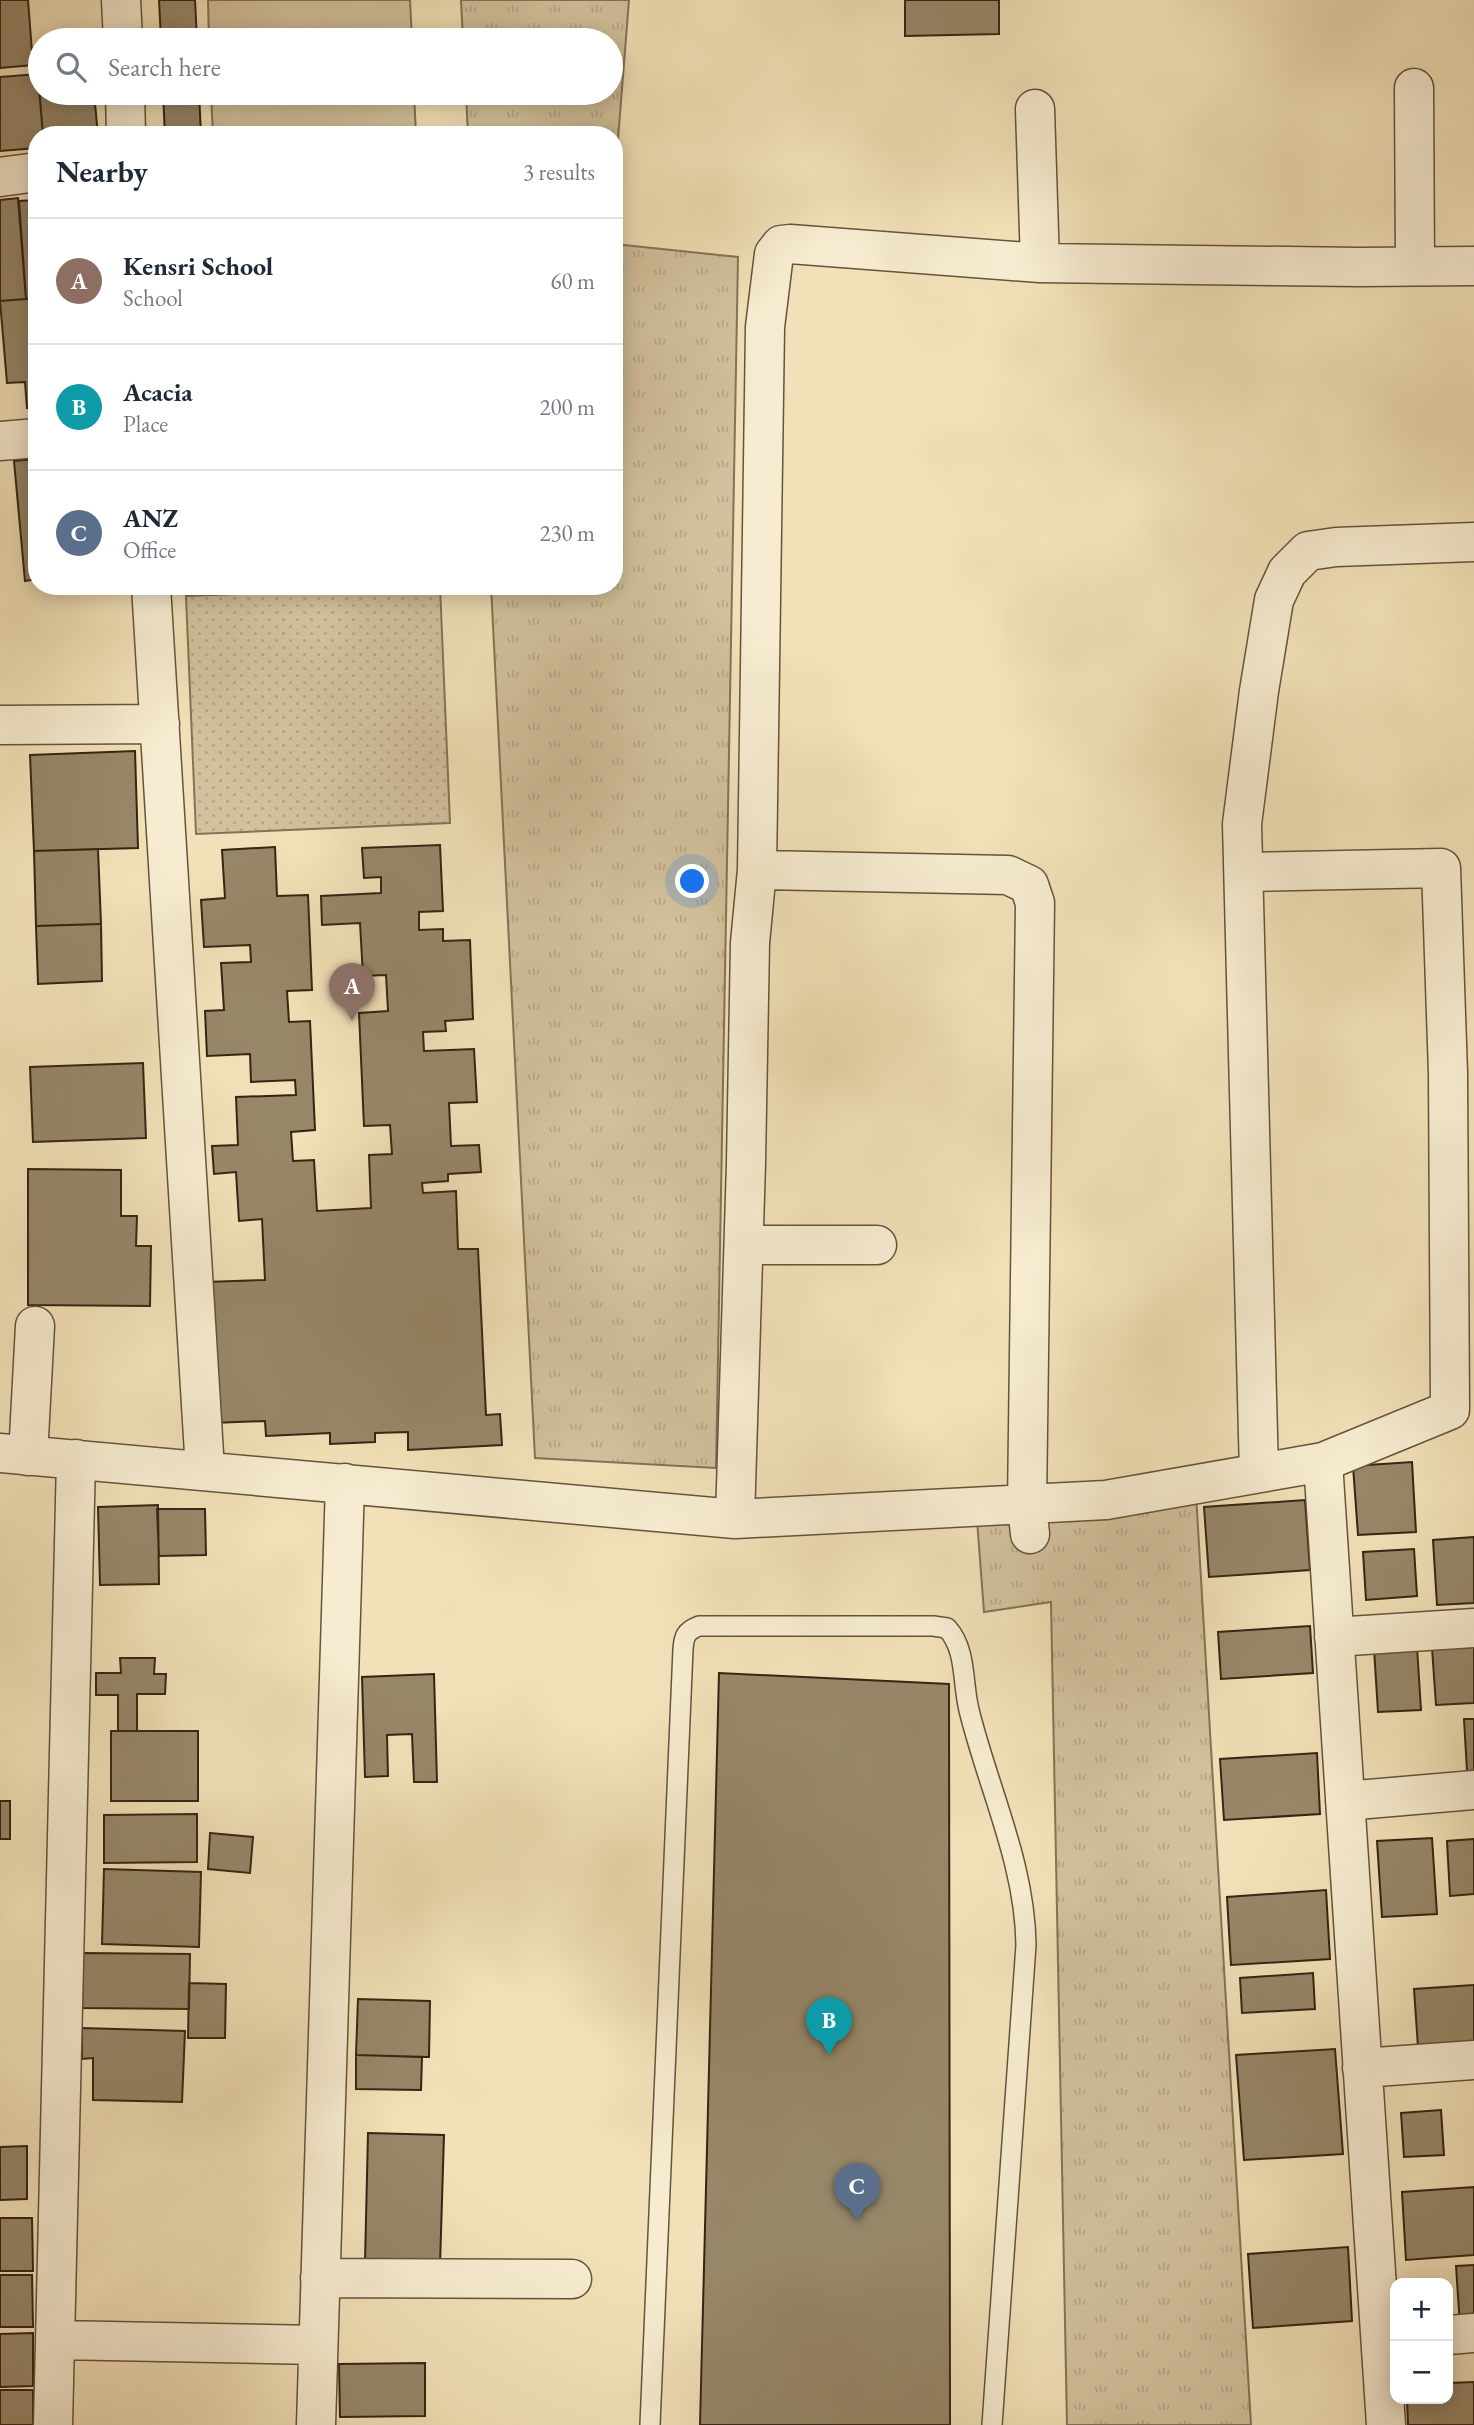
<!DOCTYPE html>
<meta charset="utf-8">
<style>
:root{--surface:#fff;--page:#f6f6f7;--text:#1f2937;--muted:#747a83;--line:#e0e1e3;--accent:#db2777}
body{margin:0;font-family:"EB Garamond",serif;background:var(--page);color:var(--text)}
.controls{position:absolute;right:21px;bottom:21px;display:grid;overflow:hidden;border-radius:14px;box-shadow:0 4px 18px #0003}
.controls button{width:63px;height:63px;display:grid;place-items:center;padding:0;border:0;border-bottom:2px solid var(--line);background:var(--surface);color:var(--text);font:35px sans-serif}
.you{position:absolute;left:693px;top:882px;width:24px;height:24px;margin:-18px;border:5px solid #fff;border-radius:50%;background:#1a73e8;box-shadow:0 0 0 10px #1a73e833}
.badge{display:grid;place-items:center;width:46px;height:46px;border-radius:50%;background:var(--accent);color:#fff;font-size:23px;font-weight:700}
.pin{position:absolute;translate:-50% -58px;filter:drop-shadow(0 2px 4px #0008)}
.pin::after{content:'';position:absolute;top:37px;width:24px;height:21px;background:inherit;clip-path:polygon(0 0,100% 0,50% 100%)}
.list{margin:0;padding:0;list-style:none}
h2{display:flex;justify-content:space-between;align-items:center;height:91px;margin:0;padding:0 28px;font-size:30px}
h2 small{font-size:23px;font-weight:400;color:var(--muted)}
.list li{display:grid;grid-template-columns:46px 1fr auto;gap:21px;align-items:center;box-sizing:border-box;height:126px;padding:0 28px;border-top:2px solid var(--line)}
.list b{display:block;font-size:26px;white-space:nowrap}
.list p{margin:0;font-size:23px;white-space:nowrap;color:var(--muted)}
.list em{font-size:23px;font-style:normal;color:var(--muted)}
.icon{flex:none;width:38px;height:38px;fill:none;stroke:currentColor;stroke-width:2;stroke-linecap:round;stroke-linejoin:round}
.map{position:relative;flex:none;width:1474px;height:2425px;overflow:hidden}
.search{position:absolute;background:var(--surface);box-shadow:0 4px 18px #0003;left:28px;top:28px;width:595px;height:77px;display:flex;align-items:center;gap:18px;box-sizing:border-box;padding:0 24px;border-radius:38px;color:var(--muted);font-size:26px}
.panel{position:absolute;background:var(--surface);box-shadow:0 4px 18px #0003;left:28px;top:126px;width:595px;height:469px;border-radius:28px}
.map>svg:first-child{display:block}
.grass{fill:url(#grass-tufts);stroke:#837358;stroke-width:2}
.park{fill:url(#park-dots);stroke:#837358;stroke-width:2}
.pitch{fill:#d2c19c;stroke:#837358;stroke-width:2}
.building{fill:#978769;stroke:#342513;stroke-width:2}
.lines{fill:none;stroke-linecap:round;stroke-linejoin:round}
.service-casing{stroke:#64543c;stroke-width:22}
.minor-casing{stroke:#64543c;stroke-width:41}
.service{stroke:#f7ecd1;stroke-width:19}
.minor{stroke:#f7ecd1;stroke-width:38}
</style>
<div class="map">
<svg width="1474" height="2425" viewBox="0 0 1474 2425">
<defs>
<pattern id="grass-tufts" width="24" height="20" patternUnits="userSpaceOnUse" patternTransform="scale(1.75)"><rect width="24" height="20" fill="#d2c19c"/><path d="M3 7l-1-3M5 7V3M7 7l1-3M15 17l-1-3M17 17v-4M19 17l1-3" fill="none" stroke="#b5a686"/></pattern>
<pattern id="park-dots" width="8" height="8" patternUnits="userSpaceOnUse" patternTransform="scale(1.75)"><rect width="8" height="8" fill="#d2c19c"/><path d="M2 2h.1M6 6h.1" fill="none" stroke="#b5a686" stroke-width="1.8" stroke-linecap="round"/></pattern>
</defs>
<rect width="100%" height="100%" fill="#f2e1b8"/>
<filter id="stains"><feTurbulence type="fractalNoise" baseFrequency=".00286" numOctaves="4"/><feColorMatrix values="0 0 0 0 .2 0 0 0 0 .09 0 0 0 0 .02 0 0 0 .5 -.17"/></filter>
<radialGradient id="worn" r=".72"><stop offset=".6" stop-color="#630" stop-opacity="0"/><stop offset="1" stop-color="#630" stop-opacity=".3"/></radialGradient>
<!-- grass -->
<path class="grass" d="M 461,0 L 629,0 L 614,190 L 614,135 L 468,135 L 466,93 L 611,93 L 611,40 L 463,40 Z
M 614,244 L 738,257 L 716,1468 L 535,1458 L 491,586 L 614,586 Z
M 1196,1494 L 1251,2425 L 1067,2425 L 1051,1602 L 984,1612 L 977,1520 Z"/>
<!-- park -->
<path class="park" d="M 440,586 L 450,823 L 196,834 L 186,596 Z"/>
<!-- pitch -->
<path class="pitch" d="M 208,0 L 410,0 L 412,40 L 209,40 Z
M 211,93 L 414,93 L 416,135 L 213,135 Z"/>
<!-- building -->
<path class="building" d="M 0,0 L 28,0 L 33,65 L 0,68 Z
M 159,0 L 195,0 L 197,40 L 161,40 Z
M 905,0 L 999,0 L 999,34 L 905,36 Z
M 40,64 L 40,93 L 94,93 L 98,135 L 43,135 L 37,65 Z
M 38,74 L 43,135 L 37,135 L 37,148 L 0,151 L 0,77 Z
M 163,93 L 199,93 L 201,135 L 165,135 Z
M 18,198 L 26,299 L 0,301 L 0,200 Z
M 37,200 L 37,298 L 26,299 L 19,201 Z
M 37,298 L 37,408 L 27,408 L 25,382 L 7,383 L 0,301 Z
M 37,459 L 37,579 L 25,581 L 14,461 Z
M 135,751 L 138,848 L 34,851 L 30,755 Z
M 440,845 L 443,911 L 419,912 L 419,930 L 443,929 L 443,941 L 470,940 L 473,1019 L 445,1021 L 446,1031 L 423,1032 L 424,1051 L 474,1049 L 477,1102 L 449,1103 L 451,1146 L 479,1145 L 481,1172 L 448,1174 L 448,1181 L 422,1183 L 423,1193 L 456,1191 L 458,1249 L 478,1249 L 486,1415 L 500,1414 L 502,1445 L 408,1450 L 408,1432 L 375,1433 L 375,1442 L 330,1444 L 330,1433 L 266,1436 L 265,1421 L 213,1423 L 206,1282 L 265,1280 L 262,1219 L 239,1221 L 236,1172 L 214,1174 L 212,1146 L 238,1145 L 236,1097 L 296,1095 L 295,1080 L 251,1082 L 250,1054 L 207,1056 L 205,1011 L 224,1010 L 221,963 L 251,962 L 250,945 L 204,947 L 201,900 L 225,898 L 222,850 L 275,847 L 277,896 L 308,895 L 312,990 L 287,991 L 289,1022 L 310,1021 L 315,1130 L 291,1132 L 293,1161 L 314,1160 L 317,1211 L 371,1208 L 369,1155 L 392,1154 L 390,1125 L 364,1126 L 359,1013 L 388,1011 L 386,975 L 363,976 L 360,923 L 322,925 L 321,896 L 381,893 L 381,877 L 364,878 L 362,848 Z
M 98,849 L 101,924 L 36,926 L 34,851 Z
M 101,924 L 102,981 L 38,984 L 36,926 Z
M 143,1063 L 146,1138 L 33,1142 L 30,1067 Z
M 28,1169 L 121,1170 L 121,1216 L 137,1216 L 136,1246 L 151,1246 L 150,1306 L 28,1305 Z
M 1412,1462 L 1416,1532 L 1358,1535 L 1353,1466 Z
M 1305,1500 L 1310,1570 L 1209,1577 L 1204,1507 Z
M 158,1505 L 159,1584 L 100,1585 L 98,1507 Z
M 157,1509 L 205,1509 L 206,1555 L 159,1556 Z
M 1474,1537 L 1474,1603 L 1437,1605 L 1433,1540 Z
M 1414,1549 L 1417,1596 L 1366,1600 L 1363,1552 Z
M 1310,1626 L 1313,1673 L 1221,1679 L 1218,1632 Z
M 1474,1645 L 1474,1703 L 1436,1705 L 1432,1648 Z
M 1417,1647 L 1421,1710 L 1378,1712 L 1374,1649 Z
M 120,1658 L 155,1658 L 154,1674 L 166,1674 L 165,1694 L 137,1694 L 137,1731 L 118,1731 L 118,1695 L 96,1695 L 96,1673 L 121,1673 Z
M 719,1673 L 949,1684 L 950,2425 L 700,2425 Z
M 434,1674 L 437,1782 L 414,1782 L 412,1734 L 387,1735 L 388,1776 L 365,1777 L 362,1677 Z
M 1464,1719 L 1474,1719 L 1474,1771 L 1467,1771 Z
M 111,1731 L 198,1731 L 198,1801 L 111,1801 Z
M 1317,1753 L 1320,1814 L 1224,1820 L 1220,1759 Z
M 0,1801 L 10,1801 L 10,1839 L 0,1839 Z
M 197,1814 L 197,1862 L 104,1863 L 104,1815 Z
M 210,1833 L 253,1837 L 250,1873 L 208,1869 Z
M 1432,1838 L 1437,1914 L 1382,1917 L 1377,1841 Z
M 1474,1839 L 1474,1894 L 1450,1896 L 1447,1841 Z
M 104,1869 L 201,1872 L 199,1947 L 102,1944 Z
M 1326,1890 L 1330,1959 L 1231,1965 L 1227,1897 Z
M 83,1953 L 190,1954 L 189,2009 L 82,2008 Z
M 1313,1973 L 1315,2009 L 1242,2013 L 1240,1978 Z
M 189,1983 L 226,1984 L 225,2038 L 188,2038 Z
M 1474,1985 L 1474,2043 L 1418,2047 L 1414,1989 Z
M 358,1999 L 430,2001 L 429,2057 L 356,2055 Z
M 82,2028 L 185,2031 L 182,2102 L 93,2100 L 93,2058 L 82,2059 Z
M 1335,2049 L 1343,2154 L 1244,2160 L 1236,2055 Z
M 356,2055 L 422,2057 L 421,2090 L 356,2089 Z
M 1441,2110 L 1444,2155 L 1404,2157 L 1401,2113 Z
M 368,2133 L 444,2135 L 440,2265 L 365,2262 Z
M 27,2146 L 27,2199 L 0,2200 L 0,2147 Z
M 1474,2187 L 1474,2255 L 1406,2260 L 1402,2192 Z
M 0,2218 L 32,2218 L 33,2271 L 0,2271 Z
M 1348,2247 L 1352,2321 L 1253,2328 L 1248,2254 Z
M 1474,2265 L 1474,2325 L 1460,2326 L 1456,2266 Z
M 0,2275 L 32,2275 L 33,2327 L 0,2327 Z
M 33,2333 L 33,2386 L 0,2387 L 0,2334 Z
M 425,2363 L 425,2416 L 340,2417 L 339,2364 Z
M 1474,2382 L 1474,2425 L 1408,2425 L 1407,2399 L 1448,2399 L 1448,2383 Z
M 0,2390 L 33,2390 L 33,2425 L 0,2425 Z"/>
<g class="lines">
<defs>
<path id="service" d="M 650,2425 L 683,1649 C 684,1636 686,1631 699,1626 L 933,1626 L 947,1628 C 967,1650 962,1682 969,1710 C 988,1788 1025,1863 1026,1945 L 992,2425"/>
<path id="minor" d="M 121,0 L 123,40
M 1414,88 L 1415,266
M 125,93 L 126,135
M 1035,109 L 1040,263
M 0,177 L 37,172
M 0,441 L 37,438
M 151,586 L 205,1470
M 0,725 L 160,724
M 757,870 L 1008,875 L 1029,885 L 1035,903 L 1027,1505 L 1030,1534
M 744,1245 L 877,1245
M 0,1453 L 735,1519 L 1106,1500 L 1323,1462 L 1450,1410 L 1448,1073 L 1441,868 L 1244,872
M 28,1456 L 35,1326
M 1323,1462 L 1386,2425
M 1259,1473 L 1242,824 L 1259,691 L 1274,600 L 1287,572 L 1308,551 L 1336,547 L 1474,542
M 735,1519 L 746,1163 L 750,943 L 757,870 L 765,327 L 774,254 L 781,245 L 790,244 L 1040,263 L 1360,267 L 1474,266
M 1334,1637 L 1474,1628
M 1345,1801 L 1474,1790
M 1362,2068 L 1474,2060
M 320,2278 L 572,2279
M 1448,2335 L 1474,2333
M 55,2340 L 318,2345
M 53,2425 L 76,1459
M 316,2425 L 345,1483"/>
</defs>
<!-- service casing -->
<use href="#service" class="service-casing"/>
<!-- minor casing -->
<use href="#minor" class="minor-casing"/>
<!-- service -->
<use href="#service" class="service"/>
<!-- minor -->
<use href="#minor" class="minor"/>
</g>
<rect width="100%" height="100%" filter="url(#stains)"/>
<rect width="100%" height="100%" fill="url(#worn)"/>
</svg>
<div class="controls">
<button>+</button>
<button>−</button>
</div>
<div class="you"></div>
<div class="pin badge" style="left:352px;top:1021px;background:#8d6e63">A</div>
<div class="pin badge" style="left:829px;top:2055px;background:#0f9aa8">B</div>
<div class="pin badge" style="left:857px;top:2221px;background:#5c6f8a">C</div>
<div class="search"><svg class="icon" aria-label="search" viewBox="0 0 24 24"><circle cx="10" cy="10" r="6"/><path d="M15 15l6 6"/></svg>Search here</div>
<section class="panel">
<h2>Nearby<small>3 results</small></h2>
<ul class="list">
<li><span class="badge" style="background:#8d6e63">A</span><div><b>Kensri School</b><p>School</p></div><em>60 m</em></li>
<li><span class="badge" style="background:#0f9aa8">B</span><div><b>Acacia</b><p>Place</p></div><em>200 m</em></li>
<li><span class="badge" style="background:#5c6f8a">C</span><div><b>ANZ</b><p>Office</p></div><em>230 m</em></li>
</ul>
</section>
</div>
